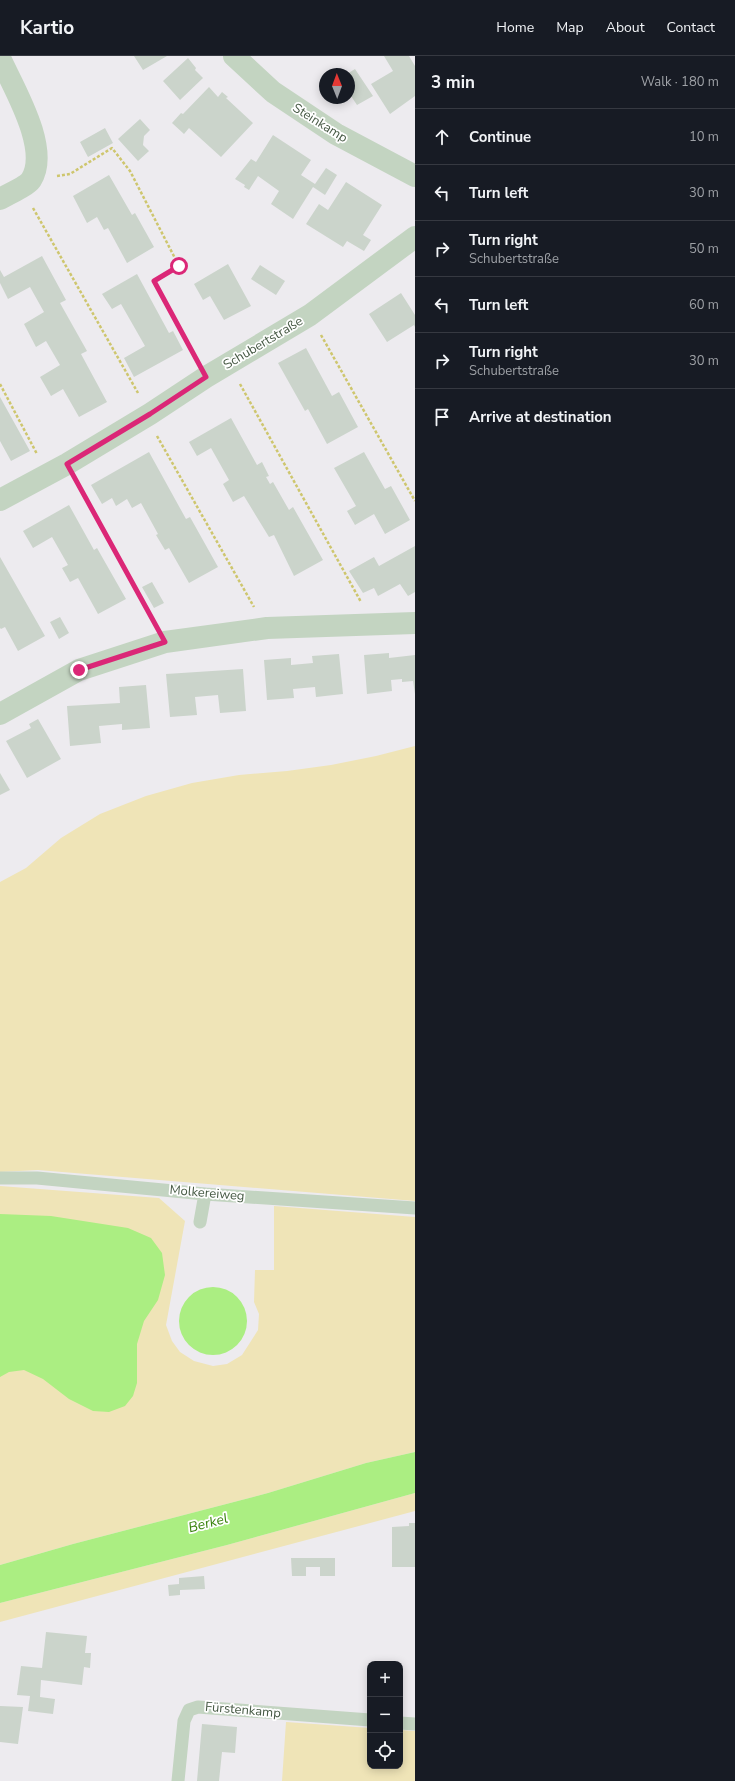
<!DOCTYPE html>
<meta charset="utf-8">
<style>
:root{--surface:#171b24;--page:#20242c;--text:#f1f3f6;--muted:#9ea1a6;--line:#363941}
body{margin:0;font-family:"Nunito Sans",sans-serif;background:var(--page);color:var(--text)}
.controls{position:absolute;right:12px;bottom:12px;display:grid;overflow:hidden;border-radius:8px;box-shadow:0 2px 10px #0003}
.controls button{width:36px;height:36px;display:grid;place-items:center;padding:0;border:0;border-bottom:1px solid var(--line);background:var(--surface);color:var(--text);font:20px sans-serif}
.compass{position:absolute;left:319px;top:12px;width:36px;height:36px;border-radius:50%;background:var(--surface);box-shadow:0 2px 10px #0003;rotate:359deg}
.stop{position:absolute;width:12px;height:12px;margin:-9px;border:3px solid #db2777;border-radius:50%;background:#fff}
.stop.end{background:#db2777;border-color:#fff;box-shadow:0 1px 4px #0008}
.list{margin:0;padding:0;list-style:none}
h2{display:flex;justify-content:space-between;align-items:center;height:52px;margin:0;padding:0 16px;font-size:17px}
h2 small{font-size:13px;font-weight:400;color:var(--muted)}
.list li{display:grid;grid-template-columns:26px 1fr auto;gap:12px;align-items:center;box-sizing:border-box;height:56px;padding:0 16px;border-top:1px solid var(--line)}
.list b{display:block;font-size:15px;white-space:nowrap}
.list p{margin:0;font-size:13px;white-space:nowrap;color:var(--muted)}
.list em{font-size:13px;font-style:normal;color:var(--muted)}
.icon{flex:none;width:22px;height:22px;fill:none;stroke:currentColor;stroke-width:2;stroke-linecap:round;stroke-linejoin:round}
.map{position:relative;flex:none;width:415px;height:1725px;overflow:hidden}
header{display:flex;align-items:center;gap:24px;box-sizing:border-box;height:56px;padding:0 20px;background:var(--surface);border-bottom:1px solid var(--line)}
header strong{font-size:19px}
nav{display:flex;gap:22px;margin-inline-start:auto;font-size:14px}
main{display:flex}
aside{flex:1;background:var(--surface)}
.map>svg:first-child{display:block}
.green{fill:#efe4b7}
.water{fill:#abee82}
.building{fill:#cbd4cb}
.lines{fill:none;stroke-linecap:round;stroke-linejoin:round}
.path{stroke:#cec66e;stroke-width:2.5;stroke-dasharray:3 2;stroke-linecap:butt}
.lane{stroke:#c3d4c1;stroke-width:13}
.street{stroke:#c3d4c1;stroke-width:22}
.route{stroke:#db2777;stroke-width:5}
.labels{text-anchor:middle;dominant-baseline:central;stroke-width:3.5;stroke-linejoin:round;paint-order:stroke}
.street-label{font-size:13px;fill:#465944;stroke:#fff}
.water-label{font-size:14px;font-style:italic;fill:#37820a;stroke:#fff}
</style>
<header>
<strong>Kartio</strong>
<nav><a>Home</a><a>Map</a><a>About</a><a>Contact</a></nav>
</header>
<main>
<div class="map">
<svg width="415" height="1725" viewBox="0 0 415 1725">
<rect width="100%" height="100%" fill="#edebef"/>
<!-- green -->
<path class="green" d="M 415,690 L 415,1145 L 38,1114 L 0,1116 L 0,826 L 26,812 L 61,782 L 100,758 L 146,740 L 192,727 L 239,719 L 287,715 L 331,709 L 376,700 Z
M 0,1130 L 159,1142 L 185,1165 L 166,1269 L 172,1285 L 180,1296 L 194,1305 L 213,1310 L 227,1308 L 242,1299 L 258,1274 L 259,1258 L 254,1246 L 255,1214 L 274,1214 L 274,1150 L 415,1161 L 415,1396 L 366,1407 L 268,1437 L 73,1488 L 0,1509 Z
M 415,1437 L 415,1455 L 0,1566 L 0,1547 L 227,1489 Z
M 286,1666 L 370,1672 L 370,1710 L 400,1710 L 400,1674 L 415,1675 L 415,1725 L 282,1725 Z"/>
<!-- water -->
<path class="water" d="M 0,1158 L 51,1160 L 128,1172 L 151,1182 L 162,1197 L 165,1219 L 158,1244 L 144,1265 L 137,1288 L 137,1327 L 133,1340 L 125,1350 L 109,1356 L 93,1355 L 69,1343 L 43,1323 L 24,1314 L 9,1316 L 0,1321 Z
M179 1265a34 34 0 1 1 68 0a34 34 0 1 1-68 0Z
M 415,1396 L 415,1437 L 227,1489 L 0,1547 L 0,1509 L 73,1488 L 268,1437 L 366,1407 Z"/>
<!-- building -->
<path class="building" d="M 134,0 L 167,0 L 143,14 Z
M 384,0 L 409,0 L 415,10 L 415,40 L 390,58 L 371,28 L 393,15 Z
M 188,2 L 196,12 L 195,14 L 203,22 L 180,44 L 163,25 Z
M 355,13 L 373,40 L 357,49 L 349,37 L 349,18 L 347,18 Z
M 209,31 L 218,41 L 222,36 L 228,41 L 226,42 L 253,67 L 221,101 L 189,72 L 184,78 L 172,67 L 181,57 L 183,58 Z
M 140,63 L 150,74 L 144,80 L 143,89 L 149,95 L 138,105 L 118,83 Z
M 105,72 L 113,87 L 88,101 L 80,86 Z
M 273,79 L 311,104 L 301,119 L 315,128 L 326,112 L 337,119 L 325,139 L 313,131 L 293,163 L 271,148 L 279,135 L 258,120 L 249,134 L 244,131 L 245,129 L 235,123 L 251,103 L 256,106 Z
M 109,119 L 132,159 L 135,157 L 154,191 L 127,207 L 108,172 L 104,174 L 97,161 L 87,167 L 73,140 Z
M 346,126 L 382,149 L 363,179 L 371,184 L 364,195 L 347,185 L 343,191 L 306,168 L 319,148 L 328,154 Z
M 42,200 L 66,244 L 60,247 L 87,295 L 81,298 L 107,346 L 79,361 L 63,333 L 51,340 L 40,321 L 60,309 L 46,285 L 36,291 L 24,268 L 44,256 L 30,231 L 8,243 L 0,227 L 0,214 L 4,221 Z
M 228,208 L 251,250 L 224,264 L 210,240 L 203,244 L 194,228 Z
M 260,209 L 285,225 L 276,239 L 251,223 Z
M 137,218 L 169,277 L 173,275 L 183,294 L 134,321 L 124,302 L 145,290 L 121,248 L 112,253 L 102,238 Z
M 401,237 L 415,259 L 415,271 L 414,269 L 387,286 L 369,258 Z
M 306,292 L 332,340 L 339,336 L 358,371 L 327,388 L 308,353 L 305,355 L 278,307 Z
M 0,341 L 30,395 L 11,405 L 0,385 Z
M 231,362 L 257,409 L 262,406 L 269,420 L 266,421 L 270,428 L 273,426 L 289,454 L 293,451 L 323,504 L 294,520 L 274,479 L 269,481 L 244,440 L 233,446 L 223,428 L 229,424 L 211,392 L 197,400 L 189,386 Z
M 149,396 L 186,463 L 190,461 L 218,511 L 189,527 L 169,492 L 165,494 L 156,479 L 158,478 L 141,447 L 132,452 L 127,443 L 116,450 L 112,442 L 102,448 L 91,429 Z
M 364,396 L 385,433 L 391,430 L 410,464 L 385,478 L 374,458 L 355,469 L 347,455 L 356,450 L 334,412 Z
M 69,449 L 94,494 L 97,492 L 126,543 L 98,558 L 78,522 L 70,526 L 62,512 L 68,509 L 52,481 L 33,492 L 23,475 Z
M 415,490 L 415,536 L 408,540 L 400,528 L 378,540 L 374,532 L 363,537 L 349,515 L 374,501 L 379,510 Z
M 0,501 L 45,580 L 18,595 L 5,571 L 1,573 L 0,572 Z
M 152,526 L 164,547 L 154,552 L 142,531 Z
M 60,561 L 69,577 L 59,583 L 50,566 Z
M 389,597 L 389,602 L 415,599 L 415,638 L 413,625 L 402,626 L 402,623 L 391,624 L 392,635 L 367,638 L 364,599 Z
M 339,598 L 343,638 L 316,641 L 315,631 L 293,633 L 294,642 L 267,644 L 264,604 L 291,602 L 291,609 L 313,607 L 312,600 Z
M 243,613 L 246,655 L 220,657 L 218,639 L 195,641 L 197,659 L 170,661 L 166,618 Z
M 146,629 L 150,672 L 122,674 L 122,668 L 99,670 L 101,687 L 70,690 L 67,650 L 120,647 L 119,631 Z
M 38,663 L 61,703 L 27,722 L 6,685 L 31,672 L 29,668 Z
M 0,717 L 10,734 L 0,739 Z
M 409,1467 L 415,1467 L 415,1511 L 392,1511 L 392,1471 L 409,1470 Z
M 291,1502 L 335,1502 L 335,1520 L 320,1520 L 320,1511 L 306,1511 L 306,1520 L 292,1520 Z
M 204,1520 L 205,1533 L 180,1534 L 180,1539 L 169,1540 L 168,1529 L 179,1528 L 179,1522 Z
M 46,1576 L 87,1580 L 85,1597 L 91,1597 L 90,1612 L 84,1611 L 82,1629 L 41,1624 L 40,1641 L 55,1643 L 53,1658 L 28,1655 L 30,1640 L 17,1639 L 21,1610 L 42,1612 Z
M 0,1650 L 23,1651 L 18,1688 L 0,1686 Z
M 202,1668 L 237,1671 L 235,1697 L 222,1696 L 219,1725 L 197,1725 Z"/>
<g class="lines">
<!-- path -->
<path class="path" d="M 57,120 L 70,118 L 112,92 L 130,115 L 179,210 L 154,225 L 195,301
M 33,152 L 138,337
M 321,279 L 415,445
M 0,328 L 37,398
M 240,328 L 361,546
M 157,380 L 254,551
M 78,429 L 154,566"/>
<!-- lane -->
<path class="lane" d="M 0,1122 L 37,1122 L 205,1138 L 415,1152
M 200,1166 L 205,1138
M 400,1667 L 415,1668
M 178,1725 L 184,1665 L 189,1654 L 198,1651 L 370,1664"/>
<!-- street -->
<path class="street" d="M 234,0 L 273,36 L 336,78 L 415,120
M 0,2 C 13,31 51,93 31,124 C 27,130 7,139 0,143
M 0,444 L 67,408 L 150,358 L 206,321 L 310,259 L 415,181
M 0,658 L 79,614 L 165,586 L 267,572 L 415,567"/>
</g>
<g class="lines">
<!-- route -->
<path class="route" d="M 79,614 L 165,586 L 67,408 L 150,358 L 206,321 L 154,225 L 179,210"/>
</g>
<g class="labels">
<!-- street labels -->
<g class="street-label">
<text transform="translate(320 67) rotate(32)">Steinkamp</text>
<text transform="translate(263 287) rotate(-31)">Schubertstraße</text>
<text transform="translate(207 1137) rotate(5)">Molkereiweg</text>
<text transform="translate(243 1654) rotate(5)">Fürstenkamp</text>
</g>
<!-- water labels -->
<g class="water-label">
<text transform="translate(208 1467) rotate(-15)">Berkel</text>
</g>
</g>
</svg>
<div class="controls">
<button>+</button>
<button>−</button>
<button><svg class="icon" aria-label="locate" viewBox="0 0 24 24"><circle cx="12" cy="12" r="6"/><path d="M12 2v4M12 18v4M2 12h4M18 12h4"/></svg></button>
</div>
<svg class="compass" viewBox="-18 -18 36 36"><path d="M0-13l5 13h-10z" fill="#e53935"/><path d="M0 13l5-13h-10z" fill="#9ea1a6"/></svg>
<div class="stop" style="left:179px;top:210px"></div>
<div class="stop end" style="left:79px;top:614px"></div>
</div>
<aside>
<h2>3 min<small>Walk · 180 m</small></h2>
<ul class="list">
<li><svg class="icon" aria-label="ahead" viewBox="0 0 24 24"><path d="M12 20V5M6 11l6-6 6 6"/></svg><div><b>Continue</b></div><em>10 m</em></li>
<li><svg class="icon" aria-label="left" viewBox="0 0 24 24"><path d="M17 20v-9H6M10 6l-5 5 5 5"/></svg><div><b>Turn left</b></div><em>30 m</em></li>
<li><svg class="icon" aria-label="right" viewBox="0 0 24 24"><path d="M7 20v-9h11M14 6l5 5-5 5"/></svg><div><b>Turn right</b><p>Schubertstraße</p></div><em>50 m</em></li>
<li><svg class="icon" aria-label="left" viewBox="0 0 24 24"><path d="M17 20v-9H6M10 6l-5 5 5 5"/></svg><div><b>Turn left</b></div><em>60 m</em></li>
<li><svg class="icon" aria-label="right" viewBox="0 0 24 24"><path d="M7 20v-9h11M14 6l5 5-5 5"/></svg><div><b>Turn right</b><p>Schubertstraße</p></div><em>30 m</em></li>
<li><svg class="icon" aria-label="arrive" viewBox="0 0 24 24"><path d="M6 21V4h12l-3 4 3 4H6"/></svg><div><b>Arrive at destination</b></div></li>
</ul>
</aside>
</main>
